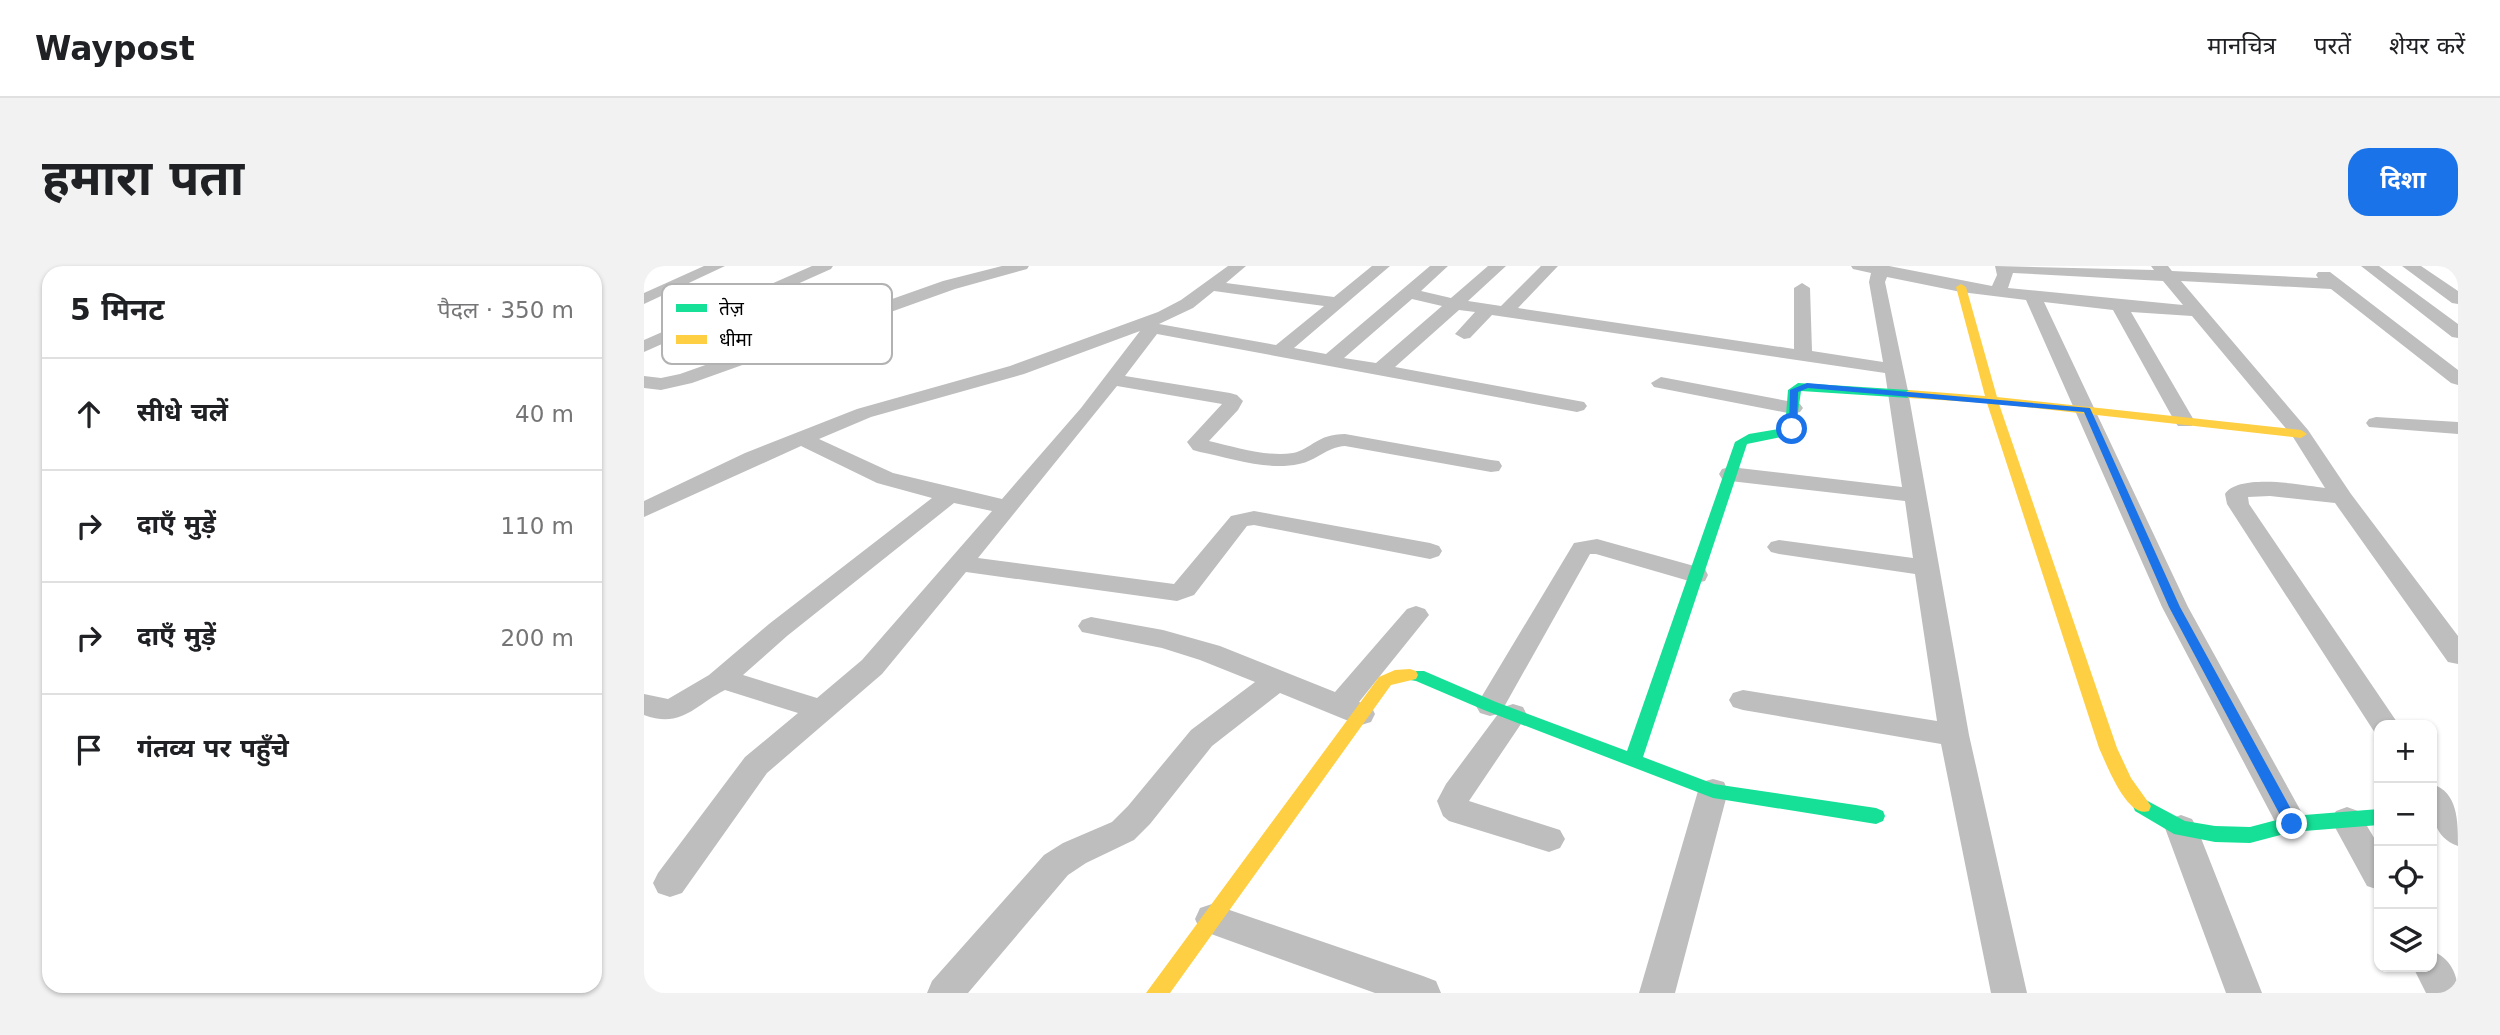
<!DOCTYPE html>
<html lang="hi">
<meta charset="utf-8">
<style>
:root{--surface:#fff;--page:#f2f2f2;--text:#202124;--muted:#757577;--line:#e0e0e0;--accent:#1a73e8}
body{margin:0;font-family:"DejaVu Sans","Noto Sans Devanagari",sans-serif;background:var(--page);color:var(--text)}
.controls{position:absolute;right:21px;bottom:21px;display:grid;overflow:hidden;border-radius:14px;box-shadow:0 2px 5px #0004}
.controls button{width:63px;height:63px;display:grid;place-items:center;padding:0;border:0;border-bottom:2px solid var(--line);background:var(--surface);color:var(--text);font:35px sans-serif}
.stop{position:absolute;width:21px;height:21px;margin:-16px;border:5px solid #1a73e8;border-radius:50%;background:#fff}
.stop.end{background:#1a73e8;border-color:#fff;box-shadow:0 2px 7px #0008}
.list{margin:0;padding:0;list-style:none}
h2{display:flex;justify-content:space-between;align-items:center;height:91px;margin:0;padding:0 28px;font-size:30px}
h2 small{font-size:23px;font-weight:400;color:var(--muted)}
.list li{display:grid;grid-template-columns:46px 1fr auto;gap:21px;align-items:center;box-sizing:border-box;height:112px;padding:0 28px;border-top:2px solid var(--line)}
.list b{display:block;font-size:26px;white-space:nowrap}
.list em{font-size:23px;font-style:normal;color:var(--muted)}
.icon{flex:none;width:38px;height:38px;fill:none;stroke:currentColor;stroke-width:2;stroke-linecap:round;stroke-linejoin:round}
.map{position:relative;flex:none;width:1814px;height:727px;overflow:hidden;border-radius:21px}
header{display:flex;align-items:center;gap:42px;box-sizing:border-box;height:98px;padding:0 35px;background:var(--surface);border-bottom:2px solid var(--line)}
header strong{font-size:33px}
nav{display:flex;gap:38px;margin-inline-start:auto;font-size:24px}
.intro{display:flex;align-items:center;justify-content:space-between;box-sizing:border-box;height:168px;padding:0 42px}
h1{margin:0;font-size:49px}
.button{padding:18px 32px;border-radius:21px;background:var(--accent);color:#fff;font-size:24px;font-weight:700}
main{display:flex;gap:42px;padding:0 42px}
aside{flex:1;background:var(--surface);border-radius:21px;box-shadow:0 2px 5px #0004}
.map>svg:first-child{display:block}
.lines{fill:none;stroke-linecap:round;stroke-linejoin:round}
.street{fill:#bebebe;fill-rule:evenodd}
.fast{fill:#16e098;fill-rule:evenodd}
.slow{fill:#ffcf43;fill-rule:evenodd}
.route{fill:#1a73e8}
.key{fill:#fff;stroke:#b2b2b2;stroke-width:2}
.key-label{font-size:19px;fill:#000}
</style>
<header>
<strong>Waypost</strong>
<nav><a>मानचित्र</a><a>परतें</a><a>शेयर करें</a></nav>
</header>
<div class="intro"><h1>हमारा पता</h1><a class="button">दिशा</a></div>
<main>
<aside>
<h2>5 मिनट<small>पैदल · 350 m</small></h2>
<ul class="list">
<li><svg class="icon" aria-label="ahead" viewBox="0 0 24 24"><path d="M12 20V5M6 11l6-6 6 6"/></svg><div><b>सीधे चलें</b></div><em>40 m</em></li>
<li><svg class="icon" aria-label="right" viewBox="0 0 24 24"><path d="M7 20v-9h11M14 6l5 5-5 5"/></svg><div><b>दाएँ मुड़ें</b></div><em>110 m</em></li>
<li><svg class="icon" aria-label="right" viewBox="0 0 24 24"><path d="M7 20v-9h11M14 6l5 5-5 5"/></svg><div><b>दाएँ मुड़ें</b></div><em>200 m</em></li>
<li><svg class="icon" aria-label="arrive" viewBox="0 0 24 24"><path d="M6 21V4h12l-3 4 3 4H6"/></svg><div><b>गंतव्य पर पहुँचे</b></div></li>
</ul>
</aside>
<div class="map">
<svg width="1814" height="727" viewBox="0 0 1814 727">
<rect width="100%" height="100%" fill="#fff"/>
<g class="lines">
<!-- street -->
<path class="street" d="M 60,0 L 81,0 L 0,38 L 0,27 Z
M 168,0 L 189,0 L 187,3 L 0,86 L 0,74 Z
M 358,0 L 385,0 L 383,3 L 311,23 L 48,117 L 17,124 L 0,122 L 0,110 L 17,112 L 36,108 L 299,15 Z
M 584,0 L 602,0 L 582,17 L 690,31 L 728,0 L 746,0 L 650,82 L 682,88 L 786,0 L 804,0 L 777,25 L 807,32 L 844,0 L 862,0 L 824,35 L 857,40 L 897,0 L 914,0 L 874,42 L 1150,83 L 1150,22 L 1158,17 L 1166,22 L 1168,85 L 1239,96 L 1225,16 L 1227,7 L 1209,3 L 1207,0 L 1245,0 L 1348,20 L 1353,9 L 1351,0 L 1510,4 L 1507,0 L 1524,0 L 1528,5 L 1674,12 L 1672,9 L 1674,6 L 1686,6 L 1814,104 L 1814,119 L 1807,117 L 1687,23 L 1537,15 L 1664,164 L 1707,228 L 1814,370 L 1814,398 L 1804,396 L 1691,237 L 1626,230 L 1604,231 L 1605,238 L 1755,459 L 1735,459 L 1735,468 L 1731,467 L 1583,238 L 1581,228 C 1595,207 1659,219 1681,222 L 1649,171 L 1548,50 L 1487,46 L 1551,156 L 1548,160 L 1534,160 L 1531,156 L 1469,44 L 1400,36 L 1544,341 L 1664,558 L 1659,567 L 1648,571 L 1637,567 L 1518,341 L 1382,34 L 1317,26 L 1243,11 L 1241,16 L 1264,125 L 1325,469 L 1383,727 L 1347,727 L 1297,478 L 1099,444 L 1089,441 L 1085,434 L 1089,427 L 1099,424 L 1293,455 L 1271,308 L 1135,288 L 1127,286 L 1123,281 L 1127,276 L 1135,274 L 1269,292 L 1261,235 L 1086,215 L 1078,213 L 1075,208 L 1078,203 L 1086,201 L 1258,221 L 1241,107 L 848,49 L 826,72 L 820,73 L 811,68 L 831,46 L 815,44 L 751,101 L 940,136 L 943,140 L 940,144 L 933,146 L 513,68 L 481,110 L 586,127 L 593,129 L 599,135 L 594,144 L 565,175 C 591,181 622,191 649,187 C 668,183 673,168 701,168 L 847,194 L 855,195 L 858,200 L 855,205 L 847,206 L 701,180 C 683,181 672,195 655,198 C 623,205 587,192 556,186 L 549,184 L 543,176 L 578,138 L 473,120 L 334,292 L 530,318 L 587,250 L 610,245 L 786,277 L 795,280 L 798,285 L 795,290 L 786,293 L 610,259 L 603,260 L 550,329 L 533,335 L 322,306 L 238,408 L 123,507 L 38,627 L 26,631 L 14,627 L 9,617 L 14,607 L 101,491 L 154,447 L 81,424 C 51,439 38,463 0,449 L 0,428 L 24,433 L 65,409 L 125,358 L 288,232 L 233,217 L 157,180 L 0,251 L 0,235 L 101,187 L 213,143 L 366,100 L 514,46 L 537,34 ZM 1369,7 L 1519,15 L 1539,39 L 1364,22 ZM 570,25 L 680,40 L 632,79 L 515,58 L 549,42 ZM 768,33 L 798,40 L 732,97 L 700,92 ZM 496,65 L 437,142 L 358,233 L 249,207 L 175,173 L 227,151 L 380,108 ZM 310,237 L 348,245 L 218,394 L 173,432 L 99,409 L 143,370 Z
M 1717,0 L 1735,0 L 1814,58 L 1814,72 L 1808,71 Z
M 1758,0 L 1777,0 L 1814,25 L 1814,38 L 1808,37 Z
M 1017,111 L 1149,136 L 1156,138 L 1159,142 L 1156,146 L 1149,148 L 1010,121 L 1007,117 Z
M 1732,151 L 1814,156 L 1814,168 L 1725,161 L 1722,157 L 1725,153 Z
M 953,273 L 1061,303 L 1064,309 L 1061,315 L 1052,317 L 952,288 L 946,288 L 860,441 L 869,438 L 879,441 L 883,449 L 825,535 L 916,564 L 921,573 L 916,582 L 905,586 L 805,555 L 799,550 L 793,535 L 802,518 L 854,448 L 846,450 L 836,447 L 832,440 L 930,277 Z
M 772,340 L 781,343 L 785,349 L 715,436 L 727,440 L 731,448 L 727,456 L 717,459 L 707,456 L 636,427 L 568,480 L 506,558 L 490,574 L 442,597 L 424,609 L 324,727 L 283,727 L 288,715 L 400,589 L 419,577 L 468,556 L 484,540 L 547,464 L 611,416 L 556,394 L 518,382 L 438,366 L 434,360 L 438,354 L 447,351 L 519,364 L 576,380 L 691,426 L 763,343 Z
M 1069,513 L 1080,516 L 1084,525 L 1031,727 L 995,727 L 1054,525 L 1058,516 Z
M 1788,518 C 1814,526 1814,555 1814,580 C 1786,570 1788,543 1788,518 Z
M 1703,541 L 1714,545 L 1735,580 L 1735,624 L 1723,620 L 1687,554 L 1692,545 Z
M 1537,549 L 1548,553 L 1553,562 L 1618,727 L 1582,727 L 1521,562 L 1526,553 Z
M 568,638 L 779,710 L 792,715 L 797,727 L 731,727 L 556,664 L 551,653 L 556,642 Z
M 1788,685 C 1806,692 1814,708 1814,727 L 1782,727 L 1769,701 L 1788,701 Z"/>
<!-- fast -->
<path class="fast" d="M 1154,117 L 1265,124 L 1271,128 L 1265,132 L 1157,125 L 1151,168 L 1103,178 L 999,491 L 1070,518 L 1232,542 L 1239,545 L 1241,550 L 1239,555 L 1232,558 L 1069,532 L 840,444 L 772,415 L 760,413 L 758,409 L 760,405 L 780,405 L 852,436 L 983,485 L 1091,176 L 1105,168 L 1141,162 L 1144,124 Z
M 1498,532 L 1541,555 L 1571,560 L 1606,561 L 1648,550 L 1735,543 L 1735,559 L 1648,566 L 1606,577 L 1571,576 L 1530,568 L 1491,545 L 1489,540 L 1491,535 Z"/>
<!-- slow -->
<path class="slow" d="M 1317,18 L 1322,21 L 1353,131 L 1657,164 L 1663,168 L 1657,172 L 1355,138 L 1473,482 L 1487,512 L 1507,540 L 1505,545 C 1483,553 1463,499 1455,482 L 1343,137 L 1265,132 L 1259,128 L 1265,124 L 1341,130 L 1312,21 Z
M 766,403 L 772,405 L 774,409 L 772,413 L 747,419 L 526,727 L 502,727 L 735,411 L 751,404 Z"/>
</g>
<!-- route -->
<path class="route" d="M 1163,117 L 1446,142 L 1536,341 L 1653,554 L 1653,562 L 1643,562 L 1525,341 L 1440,146 L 1164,122 L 1154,126 L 1153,163 L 1145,164 L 1146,124 Z"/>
<!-- legend -->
<rect x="18" y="18" width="230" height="80" rx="10" class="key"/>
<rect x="32" y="38" width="31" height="8" fill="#16e098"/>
<rect x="32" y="69" width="31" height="9" fill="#ffcf43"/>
<g class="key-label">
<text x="75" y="49">तेज़</text>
<text x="75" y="80">धीमा</text>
</g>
</svg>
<div class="controls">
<button>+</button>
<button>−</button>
<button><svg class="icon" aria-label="locate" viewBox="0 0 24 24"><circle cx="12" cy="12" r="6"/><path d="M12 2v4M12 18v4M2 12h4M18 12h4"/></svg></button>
<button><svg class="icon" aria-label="layers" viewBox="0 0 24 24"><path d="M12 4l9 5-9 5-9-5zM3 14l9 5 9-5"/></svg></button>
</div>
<div class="stop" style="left:1148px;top:163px"></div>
<div class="stop end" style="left:1648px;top:558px"></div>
</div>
</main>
